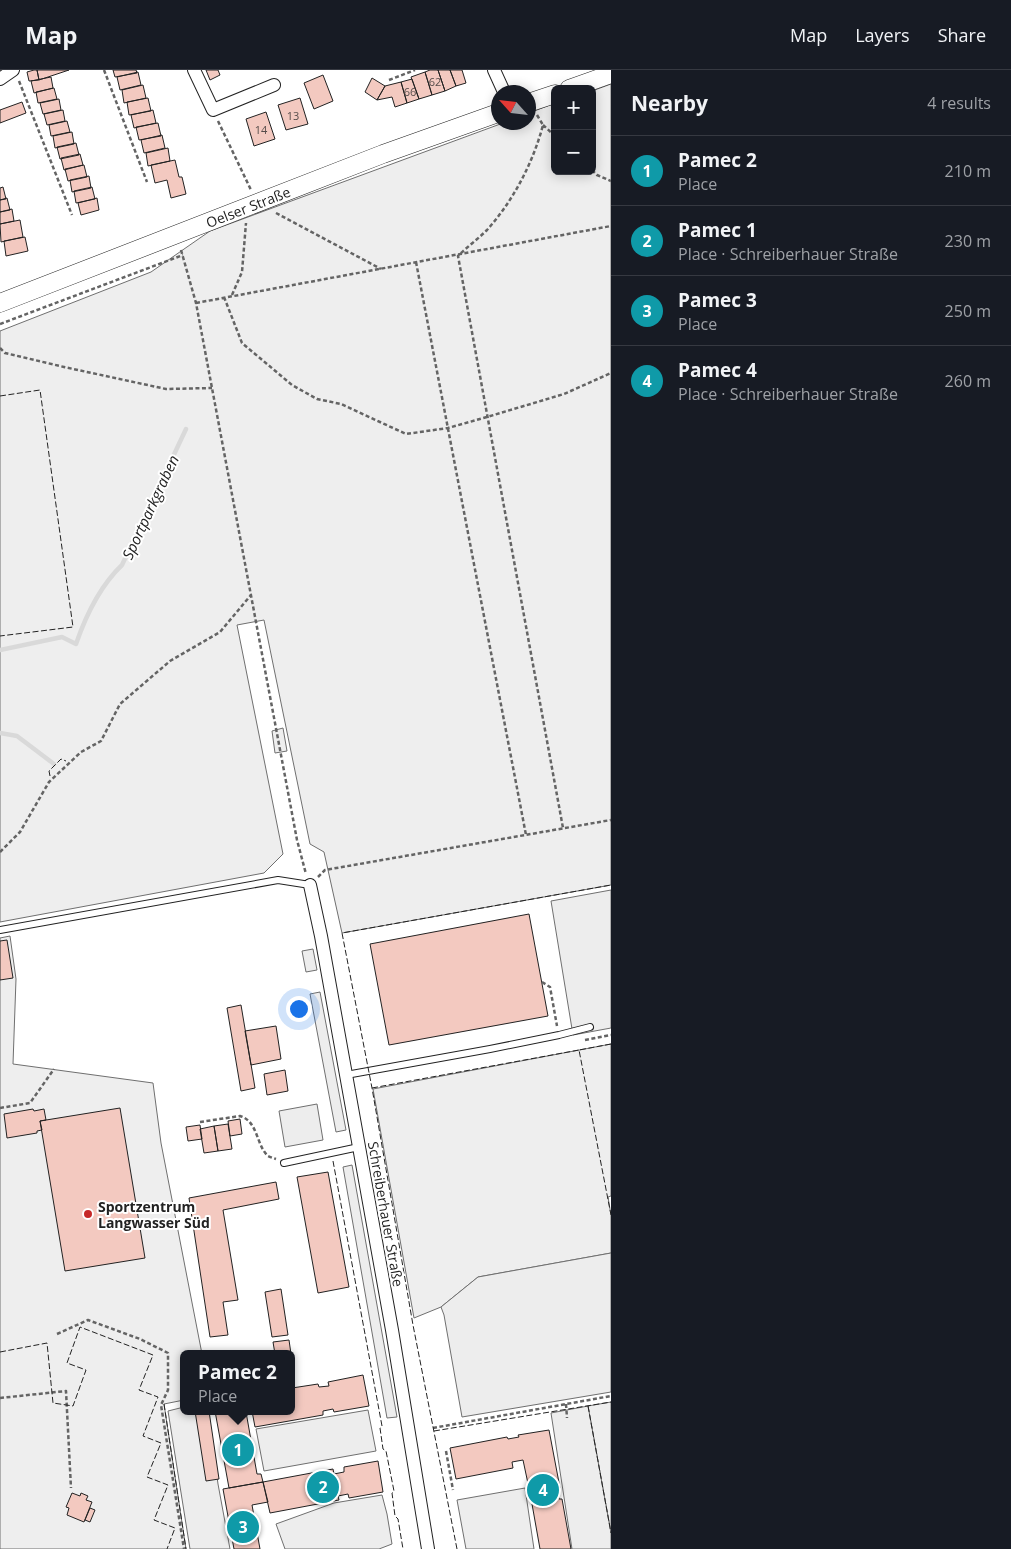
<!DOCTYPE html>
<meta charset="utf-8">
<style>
:root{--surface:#171b24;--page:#242831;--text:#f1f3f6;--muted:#9ea1a6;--line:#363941;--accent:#c62828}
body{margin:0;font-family:"Open Sans",sans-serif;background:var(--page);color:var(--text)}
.controls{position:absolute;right:15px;top:15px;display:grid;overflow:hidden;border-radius:8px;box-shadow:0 2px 12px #0003}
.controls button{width:45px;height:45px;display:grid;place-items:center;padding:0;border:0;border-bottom:1px solid var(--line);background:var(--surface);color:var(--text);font:25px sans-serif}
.compass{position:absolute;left:491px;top:15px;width:45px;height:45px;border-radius:50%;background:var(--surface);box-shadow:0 2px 12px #0003;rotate:297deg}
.you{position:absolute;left:298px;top:938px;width:18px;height:18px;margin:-12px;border:4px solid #fff;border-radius:50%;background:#1a73e8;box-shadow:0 0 0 8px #1a73e833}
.badge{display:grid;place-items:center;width:32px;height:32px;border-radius:50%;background:var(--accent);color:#fff;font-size:16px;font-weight:700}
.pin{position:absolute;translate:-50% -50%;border:2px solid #fff;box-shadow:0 1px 5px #0006}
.popup{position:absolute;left:180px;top:1280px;width:115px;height:65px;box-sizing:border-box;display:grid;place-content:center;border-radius:8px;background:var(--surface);filter:drop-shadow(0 1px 4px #0005);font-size:16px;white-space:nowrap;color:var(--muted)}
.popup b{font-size:19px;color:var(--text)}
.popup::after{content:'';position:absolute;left:50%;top:100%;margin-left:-10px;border:10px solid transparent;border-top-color:var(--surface)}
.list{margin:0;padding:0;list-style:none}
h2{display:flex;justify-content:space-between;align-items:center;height:65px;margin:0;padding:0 20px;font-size:21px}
h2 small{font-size:16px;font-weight:400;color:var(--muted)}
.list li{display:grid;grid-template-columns:32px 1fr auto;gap:15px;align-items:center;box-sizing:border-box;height:70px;padding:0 20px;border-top:1px solid var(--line)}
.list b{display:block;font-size:19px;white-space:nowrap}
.list p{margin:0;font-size:16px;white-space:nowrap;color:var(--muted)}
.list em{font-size:16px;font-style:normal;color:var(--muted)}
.map{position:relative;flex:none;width:611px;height:1479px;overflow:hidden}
header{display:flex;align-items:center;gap:30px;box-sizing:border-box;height:70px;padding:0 25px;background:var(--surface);border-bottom:1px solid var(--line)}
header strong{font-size:24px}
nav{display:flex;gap:28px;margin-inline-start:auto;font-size:18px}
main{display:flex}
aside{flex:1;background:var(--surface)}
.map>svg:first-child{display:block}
.green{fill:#eee;stroke:#6f6f6f}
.parking{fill:#ededed;stroke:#6f6f6f}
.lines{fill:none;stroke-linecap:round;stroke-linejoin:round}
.stream{stroke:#d9d9d9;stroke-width:4.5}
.building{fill:#f3c9c0;stroke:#222}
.lane-casing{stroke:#222;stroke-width:8}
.street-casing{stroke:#222;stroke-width:14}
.secondary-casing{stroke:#222;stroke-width:19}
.path{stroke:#646464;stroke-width:2.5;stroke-dasharray:4 2.5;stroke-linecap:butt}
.lane{stroke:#fff;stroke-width:6}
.street{stroke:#fff;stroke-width:12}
.secondary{stroke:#fff;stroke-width:18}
.fence{stroke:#222;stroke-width:1;stroke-dasharray:6 2.5;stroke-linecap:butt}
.poi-dot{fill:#c62828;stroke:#fff;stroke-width:2}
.labels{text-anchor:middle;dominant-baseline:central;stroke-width:4;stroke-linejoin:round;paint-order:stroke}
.number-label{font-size:11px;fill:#564c4a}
.street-label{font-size:14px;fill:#222;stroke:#fff}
.poi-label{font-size:14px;font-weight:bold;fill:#222;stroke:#fff;text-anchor:start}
.water-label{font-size:15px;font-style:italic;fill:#222;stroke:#fff}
</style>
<header>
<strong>Map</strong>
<nav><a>Map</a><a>Layers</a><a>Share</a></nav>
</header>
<main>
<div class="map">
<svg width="611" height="1479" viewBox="0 0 611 1479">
<rect width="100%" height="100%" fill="#fff"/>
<!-- green -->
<path class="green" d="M 611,14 L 611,815 L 342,863 L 324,782 L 310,774 L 264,550 L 237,555 L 283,784 L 264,803 L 0,852 L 0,261 L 151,202 L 210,161 L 503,53 L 528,52 L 529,43 L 555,33 L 555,101 L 592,101 L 592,21 Z
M 283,658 L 287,681 L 275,683 L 272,661 Z
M 10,866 L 16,909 L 13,994 L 153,1013 L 161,1073 L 202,1284 L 184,1284 L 184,1330 L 164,1334 L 186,1479 L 0,1479 L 0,868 Z
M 611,974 L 611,1126 L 608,1127 L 611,1145 L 611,1183 L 478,1207 L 441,1237 L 414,1248 L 373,1019 Z
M 611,1332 L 611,1463 L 588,1336 Z"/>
<!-- parking -->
<path class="parking" d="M 611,820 L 611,958 L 573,965 L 551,831 Z
M 313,879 L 317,900 L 306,902 L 302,881 Z
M 320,922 L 346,1060 L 336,1062 L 310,924 Z
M 317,1034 L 323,1070 L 285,1077 L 279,1041 Z
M 352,1095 L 397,1347 L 387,1348 L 343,1097 Z
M 611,1183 L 611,1322 L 462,1347 L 444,1245 L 441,1237 L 478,1207 Z
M 588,1336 L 611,1463 L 611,1479 L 572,1479 L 551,1343 Z
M 184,1337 L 184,1341 L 208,1341 L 218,1414 L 230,1479 L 190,1479 L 168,1341 Z
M 368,1340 L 376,1381 L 264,1401 L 256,1359 Z
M 525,1418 L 534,1479 L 466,1479 L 457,1430 Z
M 382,1425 L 387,1444 L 392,1474 L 379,1479 L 285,1479 L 276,1454 L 334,1433 Z"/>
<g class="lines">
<!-- stream -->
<path class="stream" d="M 0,580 L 62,567 L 76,574 C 86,545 100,516 122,495 L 186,359
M 0,663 L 17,666 L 54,694"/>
</g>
<!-- building -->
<path class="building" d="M 34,0 L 37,0 L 39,10 L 29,11 L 27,2 Z
M 37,0 L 69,0 L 39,10 Z
M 113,0 L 136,0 L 137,3 L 115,7 Z
M 206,0 L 218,0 L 220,5 L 210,10 Z
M 430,0 L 438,0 L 445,21 L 432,25 L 425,2 Z
M 438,0 L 450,0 L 456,16 L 445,21 Z
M 450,0 L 462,0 L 466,13 L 456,16 Z
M 138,2 L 141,15 L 120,20 L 117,7 Z
M 425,2 L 432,25 L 419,29 L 411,7 Z
M 323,5 L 333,31 L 314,39 L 304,13 Z
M 51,7 L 53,18 L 34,23 L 31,11 Z
M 372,8 L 385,16 L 377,30 L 365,22 Z
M 412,9 L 419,29 L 407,33 L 401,12 Z
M 401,12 L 407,33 L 395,37 L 392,27 L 377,30 L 385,16 Z
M 143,15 L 146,28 L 124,33 L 122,20 Z
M 54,18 L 57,29 L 38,33 L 36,22 Z
M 148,28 L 151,41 L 129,45 L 127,32 Z
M 300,28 L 308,54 L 286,60 L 278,35 Z
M 59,29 L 61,40 L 43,44 L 40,33 Z
M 22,32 L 26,43 L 0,53 L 0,40 Z
M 63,40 L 65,51 L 47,55 L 44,44 Z
M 153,40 L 156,53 L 134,58 L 131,45 Z
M 266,42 L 275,69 L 254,76 L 246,49 Z
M 67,51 L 70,62 L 51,66 L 49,55 Z
M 158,53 L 161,66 L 139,70 L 136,57 Z
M 72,62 L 74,74 L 55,78 L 53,66 Z
M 162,65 L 165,78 L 144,83 L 141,70 Z
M 76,73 L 79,85 L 60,89 L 57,77 Z
M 168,78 L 170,91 L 148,96 L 146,83 Z
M 80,84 L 83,95 L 64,100 L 61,88 Z
M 175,90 L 179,107 L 182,107 L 186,124 L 171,128 L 167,110 L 155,113 L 151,95 Z
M 84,95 L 87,107 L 68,111 L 65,99 Z
M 89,106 L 91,118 L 72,122 L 70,110 Z
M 3,117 L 6,129 L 0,130 L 0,118 Z
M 92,117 L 95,129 L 76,133 L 74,121 Z
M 7,128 L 10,140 L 0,142 L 0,130 Z
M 97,128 L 99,140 L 81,145 L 78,133 Z
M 12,139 L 14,151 L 0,154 L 0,142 Z
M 20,150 L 23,167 L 1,172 L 0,154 Z
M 25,167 L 28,181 L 6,186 L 4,171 Z
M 529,844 L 548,946 L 389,975 L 370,874 Z
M 7,870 L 13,908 L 0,910 L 0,871 Z
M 241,935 L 255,1018 L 241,1021 L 227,938 Z
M 276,956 L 281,989 L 251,995 L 245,961 Z
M 285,1000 L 288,1021 L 267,1025 L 264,1004 Z
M 120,1038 L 145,1188 L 65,1201 L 40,1051 Z
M 33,1039 L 34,1041 L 44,1039 L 46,1050 L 40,1051 L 42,1060 L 37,1061 L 37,1063 L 7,1068 L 4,1044 Z
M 240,1049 L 242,1064 L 230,1066 L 228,1051 Z
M 228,1054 L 232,1079 L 218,1081 L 214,1056 Z
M 200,1055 L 202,1069 L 188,1071 L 186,1057 Z
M 214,1056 L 218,1081 L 204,1083 L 200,1059 Z
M 328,1102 L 349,1217 L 318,1223 L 297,1107 Z
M 276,1112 L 279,1129 L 223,1140 L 238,1230 L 223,1232 L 228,1265 L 210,1267 L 189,1128 Z
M 281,1219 L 288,1265 L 272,1267 L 265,1222 Z
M 289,1270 L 291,1284 L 275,1284 L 273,1272 Z
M 292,1286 L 294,1304 L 292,1304 Z
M 363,1305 L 369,1336 L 334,1342 L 333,1339 L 323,1341 L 323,1345 L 255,1357 L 252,1341 L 292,1341 L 292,1318 L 318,1314 L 319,1317 L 329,1316 L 328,1312 Z
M 195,1341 L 209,1341 L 219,1409 L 206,1411 Z
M 215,1341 L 251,1341 L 246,1342 L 257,1404 L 261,1404 L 263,1412 L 229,1418 Z
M 549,1360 L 560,1418 L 557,1418 L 559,1429 L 562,1429 L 571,1479 L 540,1479 L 532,1434 L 534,1433 L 532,1422 L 530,1423 L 523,1390 L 512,1392 L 513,1398 L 456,1409 L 450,1378 L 507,1367 L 508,1369 L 519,1367 L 518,1365 Z
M 378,1391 L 383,1422 L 349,1428 L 348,1424 L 338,1426 L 339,1430 L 270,1443 L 263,1412 L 333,1399 L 334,1404 L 344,1402 L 344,1397 Z
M 263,1412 L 268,1432 L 252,1435 L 260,1479 L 234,1479 L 223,1419 Z
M 72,1423 L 80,1426 L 81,1423 L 88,1426 L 86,1430 L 92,1432 L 84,1452 L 67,1445 L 69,1438 L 66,1437 Z
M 90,1438 L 95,1440 L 90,1452 L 85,1450 Z"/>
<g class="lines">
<defs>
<path id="lane" d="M 0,860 L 278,810 L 310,815
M 346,1005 L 490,979 L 559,965 L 590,957
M 284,1093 L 359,1077"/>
<path id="street" d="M 194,0 L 213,40 L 274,15
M 494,0 L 504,22
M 0,9 L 13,0
M 310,815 L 321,866 L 392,1260 L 428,1479"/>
<g id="secondary">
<path d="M 569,19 L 611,4"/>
<path d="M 528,33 L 555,24"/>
<path id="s1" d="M 0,233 L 383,84 L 498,43"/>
</g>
</defs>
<!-- lane casing -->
<use href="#lane" class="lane-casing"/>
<!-- street casing -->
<use href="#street" class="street-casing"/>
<!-- secondary casing -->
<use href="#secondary" class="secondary-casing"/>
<!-- path -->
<path class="path" d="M 104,0 L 147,112
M 389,10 L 415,0
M 19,11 L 72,145
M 537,45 L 543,55 C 533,93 513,131 487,160 C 478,169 467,177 458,186 L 563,758
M 218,51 L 251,120
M 543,55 L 555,66
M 592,100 L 597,105 L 611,111
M 276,143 L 381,199
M 181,180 L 196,233 L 297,770 L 306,804
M 416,192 L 526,765
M 232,225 L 242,202 L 246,153
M 224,227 L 242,273 L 292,315 L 317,329 L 341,334 L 406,364 L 448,358 L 487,347 L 564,324 L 611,303
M 196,233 L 611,156
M 0,254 L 183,185
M 0,278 L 5,283 L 64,297 L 166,319 L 212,318
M 0,782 L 20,762 L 49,712 L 81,682 L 101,671 L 120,634 L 170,591 L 220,562 L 251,525
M 318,807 L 325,800 L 611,750
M 542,912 L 550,917 L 557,956
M 585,970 L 611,965
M 0,1038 L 30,1033 L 54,999
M 200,1052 L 240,1046 C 258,1051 256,1075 268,1086 C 270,1087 273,1088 276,1089
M 57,1264 L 88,1250 L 140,1269 L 168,1283 L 168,1320 L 161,1335 L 184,1479
M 0,1328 L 66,1321 L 71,1418
M 566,1334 L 567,1348
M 433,1358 L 611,1326
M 446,1381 L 453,1420"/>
<!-- lane -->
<use href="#lane" class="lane"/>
<!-- street -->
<use href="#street" class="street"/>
<!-- secondary -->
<use href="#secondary" class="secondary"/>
<!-- fence -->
<path class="fence" d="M 0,326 L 40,320 L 73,557 L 0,566
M 50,706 L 49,701 L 61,689 L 66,691
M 611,974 L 579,980 L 611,1145
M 372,1018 L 579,980
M 333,1091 L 382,1356 L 380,1358 L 383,1379 L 386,1381 L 394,1421 L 392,1423 L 395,1446 L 398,1449 L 403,1479
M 0,1282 L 47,1273 L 53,1333 L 73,1336 L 86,1300 L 67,1293 L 80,1257 L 153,1285 L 139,1320 L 158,1327 L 143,1366 L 161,1373 L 147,1407 L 168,1415 L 154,1450 L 175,1458 L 167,1479
M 164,1334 L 186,1479
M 588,1336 L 611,1463
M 434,1361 L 611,1332
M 457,1479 L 413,1255 L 372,1018 L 342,863 L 611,815"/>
</g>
<!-- markers -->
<circle class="poi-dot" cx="88" cy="1144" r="5"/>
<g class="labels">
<!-- number labels -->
<g class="number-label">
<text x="435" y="11">62</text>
<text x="410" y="21">66</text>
<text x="293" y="45">13</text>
<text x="261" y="59">14</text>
</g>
<!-- street labels -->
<g class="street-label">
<text stroke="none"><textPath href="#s1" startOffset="266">Oelser Straße</textPath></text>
<text transform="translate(386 1144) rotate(80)">Schreiberhauer Straße</text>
</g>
<!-- poi labels -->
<g class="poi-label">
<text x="98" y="1136">Sportzentrum<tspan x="98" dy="16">Langwasser Süd</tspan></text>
</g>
<!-- water labels -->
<g class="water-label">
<text transform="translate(150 437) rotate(-65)">Sportparkgraben</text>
</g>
</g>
</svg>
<div class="controls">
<button>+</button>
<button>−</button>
</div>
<svg class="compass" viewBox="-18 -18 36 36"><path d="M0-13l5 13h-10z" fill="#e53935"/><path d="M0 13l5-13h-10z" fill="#9ea1a6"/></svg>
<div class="you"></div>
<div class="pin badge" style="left:238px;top:1380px;background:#0f9aa8">1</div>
<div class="popup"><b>Pamec 2</b>Place</div>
<div class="pin badge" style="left:323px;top:1417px;background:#0f9aa8">2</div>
<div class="pin badge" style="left:243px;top:1457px;background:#0f9aa8">3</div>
<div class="pin badge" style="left:543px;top:1420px;background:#0f9aa8">4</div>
</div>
<aside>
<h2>Nearby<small>4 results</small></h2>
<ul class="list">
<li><span class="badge" style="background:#0f9aa8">1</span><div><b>Pamec 2</b><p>Place</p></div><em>210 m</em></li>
<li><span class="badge" style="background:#0f9aa8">2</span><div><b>Pamec 1</b><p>Place · Schreiberhauer Straße</p></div><em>230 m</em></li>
<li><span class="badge" style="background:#0f9aa8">3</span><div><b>Pamec 3</b><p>Place</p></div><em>250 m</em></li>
<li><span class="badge" style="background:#0f9aa8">4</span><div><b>Pamec 4</b><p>Place · Schreiberhauer Straße</p></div><em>260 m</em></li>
</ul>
</aside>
</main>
